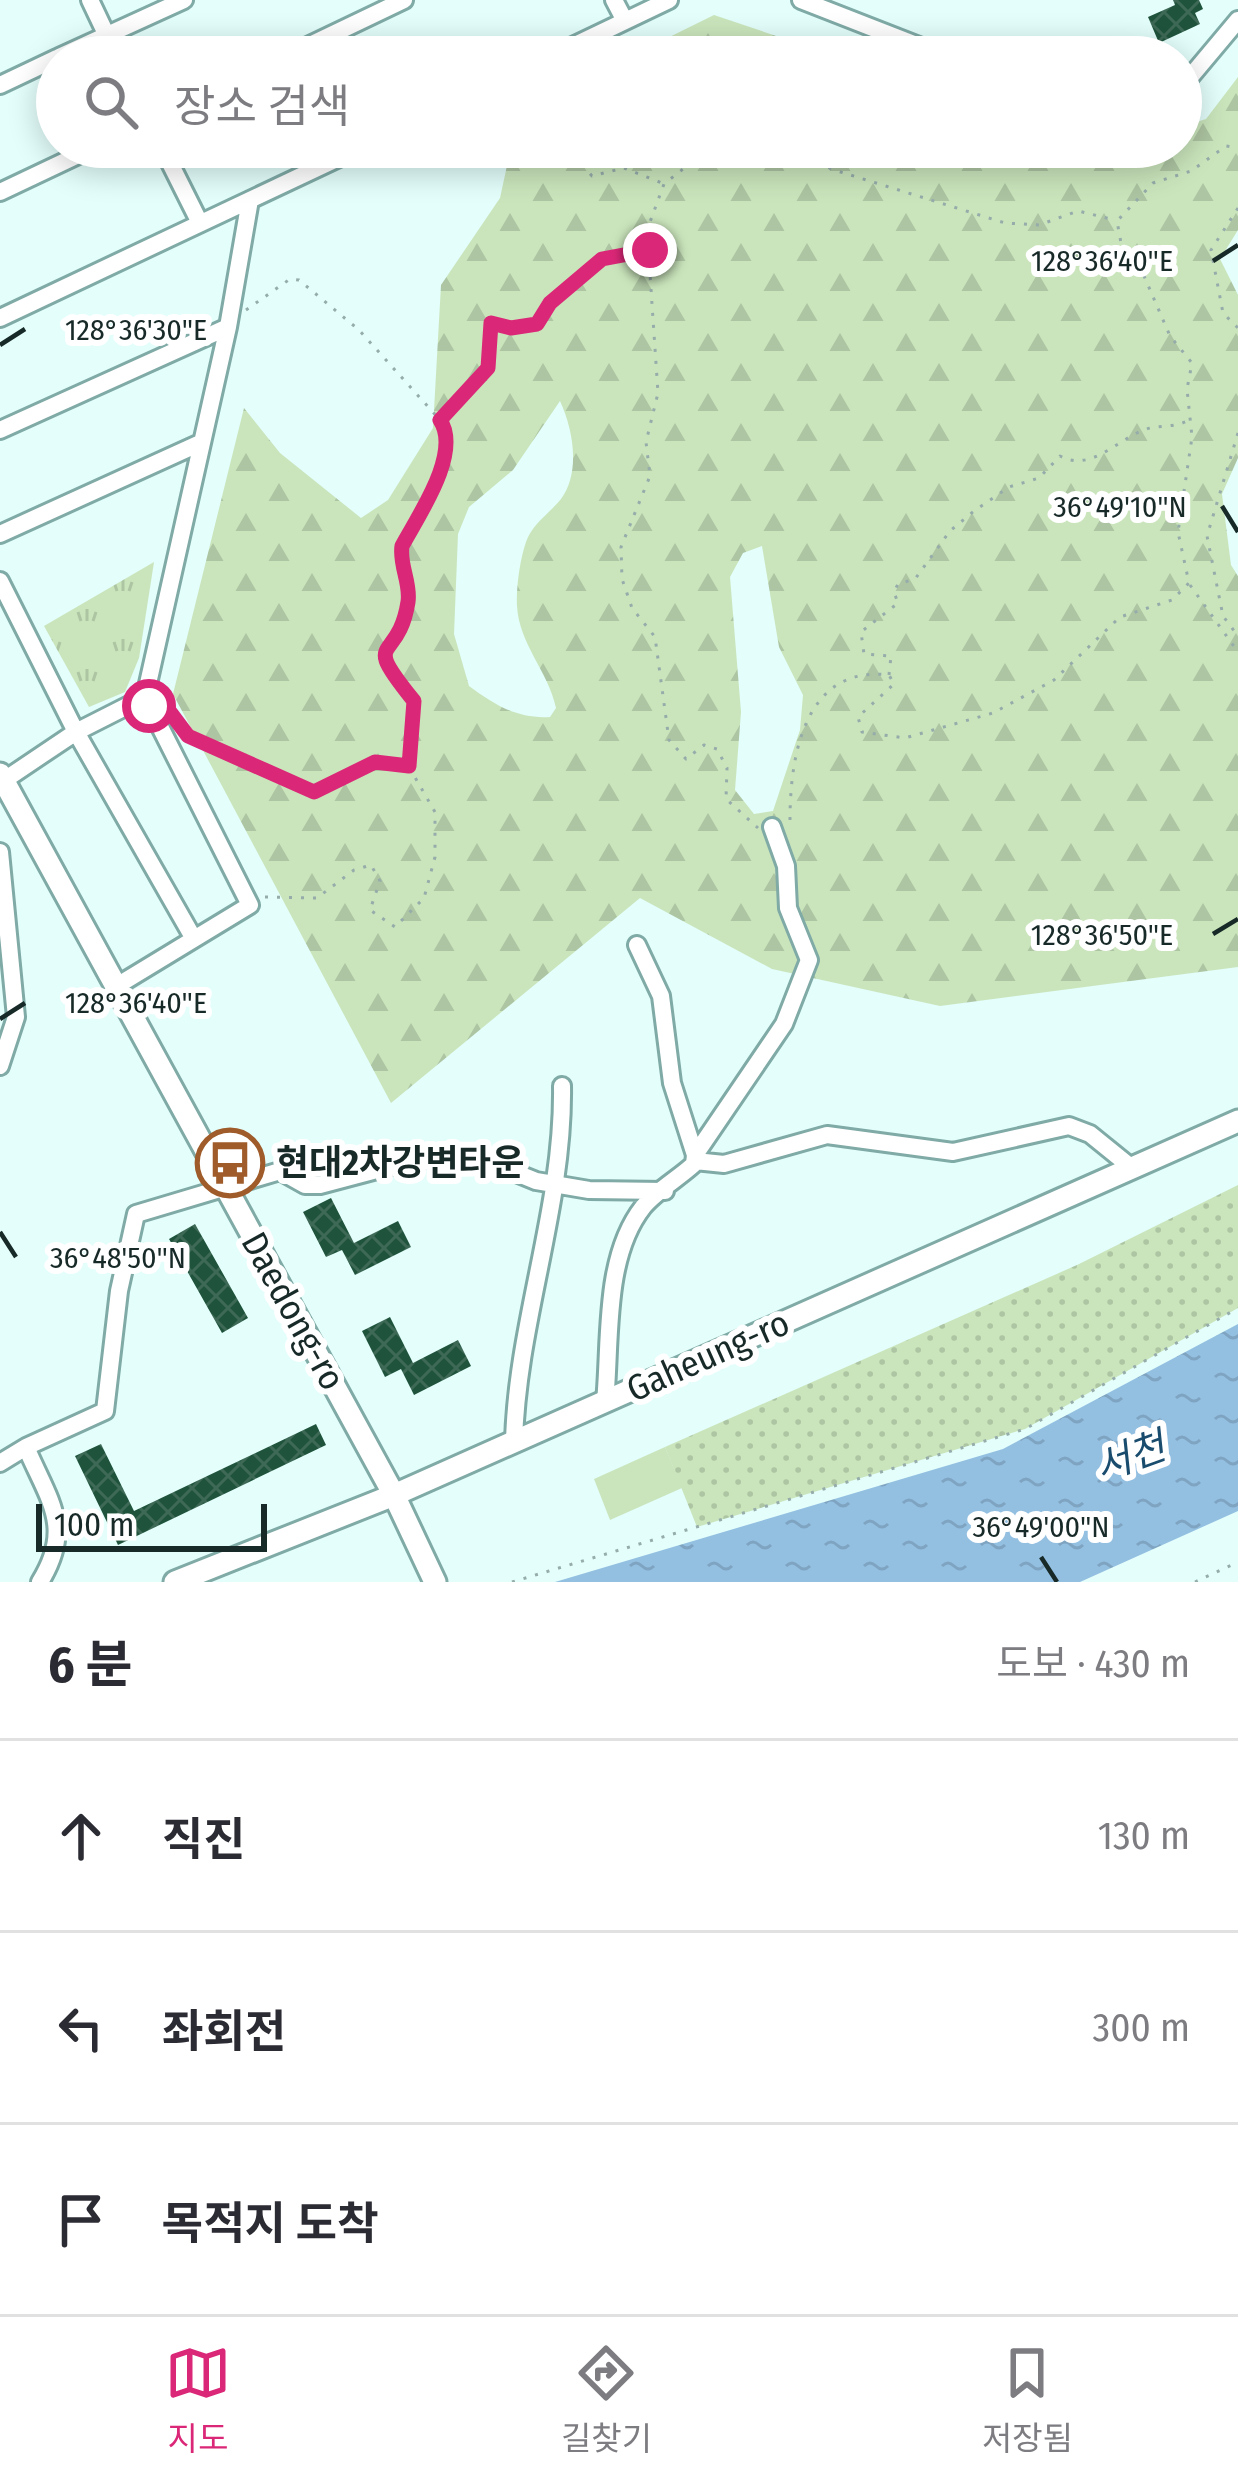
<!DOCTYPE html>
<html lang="ko">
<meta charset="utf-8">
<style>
:root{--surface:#fff;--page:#f2f2f3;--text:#2b2b33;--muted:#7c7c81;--line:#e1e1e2;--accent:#db2777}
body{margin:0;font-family:"Fira Sans Condensed","Noto Sans KR",sans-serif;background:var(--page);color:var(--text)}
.scale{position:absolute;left:36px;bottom:30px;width:231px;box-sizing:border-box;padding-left:12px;border:6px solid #182a28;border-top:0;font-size:33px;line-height:42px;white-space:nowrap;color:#182a28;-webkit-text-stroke:9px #fff;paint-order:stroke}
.stop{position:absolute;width:36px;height:36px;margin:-27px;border:9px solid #db2777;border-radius:50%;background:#fff}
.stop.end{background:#db2777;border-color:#fff;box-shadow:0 3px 12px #0008}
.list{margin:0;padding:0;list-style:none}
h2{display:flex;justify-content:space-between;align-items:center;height:156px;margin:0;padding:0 48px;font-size:51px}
h2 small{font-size:39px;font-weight:400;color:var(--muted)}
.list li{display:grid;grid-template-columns:78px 1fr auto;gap:36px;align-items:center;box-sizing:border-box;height:192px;padding:0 48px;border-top:3px solid var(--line)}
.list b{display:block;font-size:45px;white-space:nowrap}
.list em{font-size:39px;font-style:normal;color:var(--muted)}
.icon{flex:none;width:66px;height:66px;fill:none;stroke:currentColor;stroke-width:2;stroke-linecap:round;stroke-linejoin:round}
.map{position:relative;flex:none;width:1238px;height:1582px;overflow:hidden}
.search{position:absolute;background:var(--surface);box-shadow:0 6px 30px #0003;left:36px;right:36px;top:36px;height:132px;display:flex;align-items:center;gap:30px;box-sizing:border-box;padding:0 42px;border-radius:66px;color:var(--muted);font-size:45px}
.sheet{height:732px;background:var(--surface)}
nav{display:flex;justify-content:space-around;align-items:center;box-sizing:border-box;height:168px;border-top:3px solid var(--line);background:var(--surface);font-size:33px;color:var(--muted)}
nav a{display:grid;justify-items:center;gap:6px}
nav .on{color:var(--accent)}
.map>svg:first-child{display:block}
.grass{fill:url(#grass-dots)}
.forest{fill:url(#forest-firs);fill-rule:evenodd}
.park{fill:url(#park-tufts)}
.garden{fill:#cae5bc}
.water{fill:url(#water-ripples)}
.building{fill:url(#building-cross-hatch)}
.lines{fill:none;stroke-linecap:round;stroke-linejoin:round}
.minor-casing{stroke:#7faaa6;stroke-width:22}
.major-casing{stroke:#7faaa6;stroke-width:27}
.path{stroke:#95acaa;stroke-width:3;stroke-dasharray:3 9;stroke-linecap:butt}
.minor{stroke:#fff;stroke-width:16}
.major{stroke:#fff;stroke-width:21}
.route{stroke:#db2777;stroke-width:15}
.ticks{fill:none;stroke:#182a28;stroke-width:4.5}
.labels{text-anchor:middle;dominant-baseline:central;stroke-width:12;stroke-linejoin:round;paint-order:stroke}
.poi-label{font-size:36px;font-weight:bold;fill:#182a28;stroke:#fff;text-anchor:start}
.street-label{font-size:36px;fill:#182a28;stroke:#fff}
.water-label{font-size:39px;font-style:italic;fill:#1a4c6e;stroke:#fff}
.ticks-label{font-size:30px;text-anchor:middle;fill:#182a28;stroke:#fff;stroke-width:12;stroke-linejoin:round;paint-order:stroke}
</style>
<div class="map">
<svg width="1238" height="1582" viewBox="0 0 1238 1582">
<defs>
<pattern id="grass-dots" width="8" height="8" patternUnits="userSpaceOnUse" patternTransform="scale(3)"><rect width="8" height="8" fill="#cae5bc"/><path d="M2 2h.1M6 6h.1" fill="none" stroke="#adc5a2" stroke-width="1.8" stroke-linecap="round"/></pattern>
<pattern id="forest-firs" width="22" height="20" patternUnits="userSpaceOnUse" patternTransform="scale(3)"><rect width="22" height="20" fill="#cae5bc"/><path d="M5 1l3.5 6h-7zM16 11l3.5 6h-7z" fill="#adc5a2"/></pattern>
<pattern id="park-tufts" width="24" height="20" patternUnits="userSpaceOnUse" patternTransform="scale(3)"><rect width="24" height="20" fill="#cae5bc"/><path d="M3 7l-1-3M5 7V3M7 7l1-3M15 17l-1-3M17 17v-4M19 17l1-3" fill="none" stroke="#adc5a2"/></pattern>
<pattern id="water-ripples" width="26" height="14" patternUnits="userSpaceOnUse" patternTransform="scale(3)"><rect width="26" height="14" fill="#93bfe1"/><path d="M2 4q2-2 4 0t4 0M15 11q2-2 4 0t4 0" fill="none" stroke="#7ea4c1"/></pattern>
<pattern id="building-cross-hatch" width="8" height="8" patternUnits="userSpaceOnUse" patternTransform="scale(3)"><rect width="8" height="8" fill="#1f533c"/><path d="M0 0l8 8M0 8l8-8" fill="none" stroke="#3e6956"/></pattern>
</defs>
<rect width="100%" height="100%" fill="#e3fefb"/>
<!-- grass -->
<path class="grass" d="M 1238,1185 L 1238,1308 L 1025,1429 L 697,1527 L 665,1447 L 1077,1265 Z"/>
<!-- forest -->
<path class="forest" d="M 714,15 L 839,57 L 629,57 Z
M 1238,77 L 1238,230 L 1220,259 L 1238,295 L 1238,458 L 1222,494 L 1231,565 L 1238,576 L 1238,967 L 940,1006 L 772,969 L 640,898 L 391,1103 L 173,694 L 244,408 L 280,453 L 361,518 L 388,500 L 433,428 L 441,285 L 500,198 L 511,147 L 1181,147 L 1181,127 L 1206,119 ZM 560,401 C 573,429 581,472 561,499 C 550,513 532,524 526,542 C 520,559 516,588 517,606 C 519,644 548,671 556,708 L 550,717 C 517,719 495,705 469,686 L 454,634 L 458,534 L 469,507 L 513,470 ZM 762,546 L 779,647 L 803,695 L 800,730 L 773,811 L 754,814 L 735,790 L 741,712 L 730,577 L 743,553 Z"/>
<!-- park -->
<path class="park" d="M 154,562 L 139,658 L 125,692 L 89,707 L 44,626 Z"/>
<!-- garden -->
<path class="garden" d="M 665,1447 L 682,1488 L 610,1520 L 594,1479 Z"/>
<!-- water -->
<path class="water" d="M 1238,1324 L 1238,1511 L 1080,1582 L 555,1582 L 1003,1449 Z"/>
<!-- building -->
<path class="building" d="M 1173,0 L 1199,0 L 1203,9 L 1195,13 L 1200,24 L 1159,43 L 1148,17 L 1175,5 Z
M 331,1198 L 354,1243 L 398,1221 L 411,1247 L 355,1275 L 342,1250 L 326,1257 L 303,1212 Z
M 195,1224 L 248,1318 L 222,1333 L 169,1239 Z
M 390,1317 L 413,1363 L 458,1340 L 471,1366 L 414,1395 L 401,1369 L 385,1377 L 362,1331 Z
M 316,1424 L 326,1445 L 118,1545 L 75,1456 L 101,1444 L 134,1511 Z"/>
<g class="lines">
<defs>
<path id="minor" d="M 90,0 L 117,57
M 614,0 L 625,21
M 801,0 L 947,57
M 59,57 L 184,0
M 285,57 L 404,0
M 550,57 L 669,0
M 0,85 L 57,58
M 1181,88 L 1238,20
M 162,147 L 200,223
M 0,192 L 95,147
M 0,318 L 362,147
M 0,430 L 228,327
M 0,534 L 198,444
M 0,581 L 76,732 L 194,939 L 115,987
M 145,697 L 250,905 L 194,939
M 0,783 L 76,732 L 145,697 L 228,327 L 250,200
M 0,852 L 16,1017 L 0,1066
M 695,1155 L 784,1024 L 809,960 L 788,908 L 786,866 L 772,827
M 695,1161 L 724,1164 L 827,1135 L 953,1152 L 1069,1126 L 1090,1134 L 1132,1168
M 605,1402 C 611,1341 603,1258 643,1207 C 656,1191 679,1178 694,1164 L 695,1155 L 672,1083 L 661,996 L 637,945
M 514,1442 C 517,1322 564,1207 562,1086
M 0,1463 L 26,1447
M 40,1582 C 74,1527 49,1501 26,1447 L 105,1411 L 119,1291 L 136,1214 L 280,1171 L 305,1185 L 320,1185 L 422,1158 L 494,1164 L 536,1181 L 589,1190 L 665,1191"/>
<path id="major" d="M 0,774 L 394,1495 L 435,1582
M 175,1582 L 394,1495 L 1238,1121"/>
</defs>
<!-- minor casing -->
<use href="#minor" class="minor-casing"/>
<!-- major casing -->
<use href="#major" class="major-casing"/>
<!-- path -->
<path class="path" d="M 566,147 L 592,176 L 624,168 L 662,183
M 711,147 L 664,184 L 647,230 L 658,393 L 646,442 L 650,476 L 621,547 L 622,579 L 632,608 L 655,637 L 669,740 L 686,759 L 704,745 L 717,749 L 727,768 L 726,799 L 758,828
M 799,147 L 831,169 L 1005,223 L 1039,225 L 1078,211 L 1115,220
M 1238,208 L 1211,250 L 1223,313 L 1238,328
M 246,310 L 290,279 L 299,280 L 359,330 L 440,420 L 487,368 L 491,323 L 511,328 L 537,324 L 551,303 L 601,259 L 648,250
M 1238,433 L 1207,536 L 1223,616 L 1238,636
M 1190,585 L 1238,652
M 889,675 L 891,656 L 864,654 L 861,632 L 898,603 L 894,592 L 898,584 L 915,579 L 950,531 L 974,511 L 1009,487 L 1039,478 L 1060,456 C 1089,472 1114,443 1141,431 C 1156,424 1173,429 1189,420
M 181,730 L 314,792 L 375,762 L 406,767
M 790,820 C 790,757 804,665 889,675 L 894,684 L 858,717 L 862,732 L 905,738 L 993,713 L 1054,680 L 1120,617 L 1172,600 L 1189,583 L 1178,532 L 1192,437 L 1187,389 L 1192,363 L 1170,336 L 1138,262 L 1123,254 L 1117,221 L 1153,183 L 1191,171 L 1226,146 L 1238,148
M 265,897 L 317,898 L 354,870 L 371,865 L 380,881 L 370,910 L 395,927 L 424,898 L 435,857 L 435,812 L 409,767 L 414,701 C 359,633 397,666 408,602 C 411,583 399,565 402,546 C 418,517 462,453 440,420
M 512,1582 L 1025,1429 L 1238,1308
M 1195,1582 L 1238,1562"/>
<!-- minor -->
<use href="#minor" class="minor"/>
<!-- major -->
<use href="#major" class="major"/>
</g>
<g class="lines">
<!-- route -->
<path class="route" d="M 149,706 L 167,708 L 188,736 L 314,792 L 375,762 L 409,766 L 414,701 C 359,633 398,666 408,602 C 411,583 399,565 402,546 C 418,516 462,453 440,420 L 488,368 L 491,323 L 511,328 L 537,324 L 550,303 L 602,259 L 650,250"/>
</g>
<!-- ticks -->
<path class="ticks" d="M 1213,261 L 1238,245M 0,345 L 25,329M 1222,506 L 1238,532M 1213,934 L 1238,919M 0,1019 L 25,1003M 0,1232 L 16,1257M 1041,1557 L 1057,1582"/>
<!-- icons -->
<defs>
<symbol id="bus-ring" viewBox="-11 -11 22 22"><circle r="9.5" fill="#fff" stroke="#9f5c2a" stroke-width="1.5"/><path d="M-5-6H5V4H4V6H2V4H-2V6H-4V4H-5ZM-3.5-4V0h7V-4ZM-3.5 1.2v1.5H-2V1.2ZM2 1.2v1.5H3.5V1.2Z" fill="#9f5c2a"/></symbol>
</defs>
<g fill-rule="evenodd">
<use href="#bus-ring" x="192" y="1125" width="76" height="76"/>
</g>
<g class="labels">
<!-- poi labels -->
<g class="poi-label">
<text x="276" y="1163">현대2차강변타운</text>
</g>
<!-- street labels -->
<g class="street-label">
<text transform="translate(293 1311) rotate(61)">Daedong-ro</text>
<text transform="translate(708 1356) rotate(-24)">Gaheung-ro</text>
</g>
<!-- water labels -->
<g class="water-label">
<text transform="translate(1130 1457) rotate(-20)">서천</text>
</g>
</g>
<g class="ticks-label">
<text x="1102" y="271">128°36'40"E</text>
<text x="136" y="340">128°36'30"E</text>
<text x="1120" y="517">36°49'10"N</text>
<text x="1102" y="945">128°36'50"E</text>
<text x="136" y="1013">128°36'40"E</text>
<text x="118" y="1268">36°48'50"N</text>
<text x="1041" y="1537">36°49'00"N</text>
</g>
</svg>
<div class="scale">100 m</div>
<div class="stop" style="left:149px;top:706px"></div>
<div class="stop end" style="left:650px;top:250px"></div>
<div class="search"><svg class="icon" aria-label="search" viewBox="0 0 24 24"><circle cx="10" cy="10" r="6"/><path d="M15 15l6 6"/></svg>장소 검색</div>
</div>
<section class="sheet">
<h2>6 분<small>도보 · 430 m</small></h2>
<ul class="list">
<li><svg class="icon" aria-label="ahead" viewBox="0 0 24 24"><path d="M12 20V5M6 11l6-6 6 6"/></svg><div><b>직진</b></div><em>130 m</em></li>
<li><svg class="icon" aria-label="left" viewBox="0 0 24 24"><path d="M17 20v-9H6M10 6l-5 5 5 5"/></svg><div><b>좌회전</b></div><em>300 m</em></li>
<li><svg class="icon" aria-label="arrive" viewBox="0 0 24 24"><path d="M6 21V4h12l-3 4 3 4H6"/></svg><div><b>목적지 도착</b></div></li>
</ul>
</section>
<nav>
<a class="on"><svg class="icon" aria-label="map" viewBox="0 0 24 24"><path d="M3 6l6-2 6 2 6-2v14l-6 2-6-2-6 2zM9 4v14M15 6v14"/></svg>지도</a>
<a><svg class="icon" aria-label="directions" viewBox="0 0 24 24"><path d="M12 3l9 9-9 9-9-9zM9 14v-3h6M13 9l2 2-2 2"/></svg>길찾기</a>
<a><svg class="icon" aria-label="saved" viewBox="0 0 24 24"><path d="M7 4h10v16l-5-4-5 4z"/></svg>저장됨</a>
</nav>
